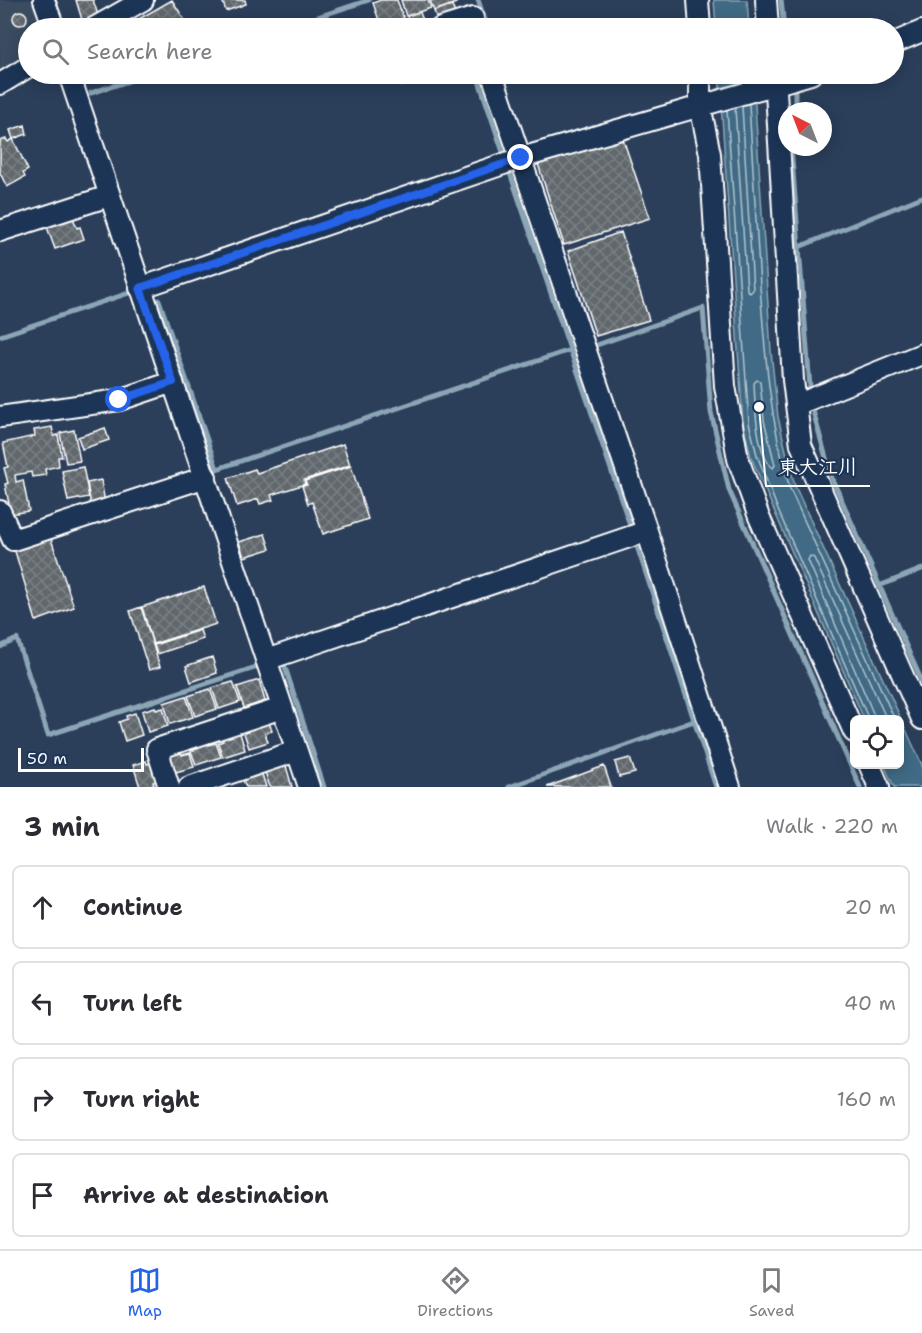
<!DOCTYPE html>
<meta charset="utf-8">
<style>
:root{--surface:#fff;--page:#f7f7f7;--text:#2b2b33;--muted:#7c7c81;--line:#e1e1e2;--accent:#2563eb}
body{margin:0;font-family:"Shantell Sans","Klee One",sans-serif;background:var(--page);color:var(--text)}
.controls{position:absolute;right:18px;bottom:18px;display:grid;overflow:hidden;border-radius:9px;box-shadow:0 3px 15px #0003}
.controls button{width:54px;height:54px;display:grid;place-items:center;padding:0;border:0;border-bottom:2px solid var(--line);background:var(--surface);color:var(--text);font:30px sans-serif}
.compass{position:absolute;left:778px;top:102px;width:54px;height:54px;border-radius:50%;background:var(--surface);box-shadow:0 3px 15px #0003;rotate:318deg}
.scale{position:absolute;left:18px;bottom:15px;width:126px;box-sizing:border-box;padding-left:6px;border:3px solid #fff;border-top:0;font-size:16px;line-height:21px;white-space:nowrap;color:#fff;-webkit-text-stroke:4px #1d3557;paint-order:stroke}
.stop{position:absolute;width:18px;height:18px;margin:-14px;border:4px solid #2563eb;border-radius:50%;background:#fff}
.stop.end{background:#2563eb;border-color:#fff;box-shadow:0 2px 6px #0008}
.list{margin:0;padding:0;list-style:none}
h2{display:flex;justify-content:space-between;align-items:center;height:78px;margin:0;padding:0 24px;font-size:26px}
h2 small{font-size:20px;font-weight:400;color:var(--muted)}
.list li{display:grid;grid-template-columns:39px 1fr auto;gap:18px;align-items:center;box-sizing:border-box;height:84px;margin:0 12px 12px;padding:0 12px;border:2px solid var(--line);border-radius:9px}
.list b{display:block;font-size:22px;white-space:nowrap}
.list em{font-size:20px;font-style:normal;color:var(--muted)}
.icon{flex:none;width:33px;height:33px;fill:none;stroke:currentColor;stroke-width:2;stroke-linecap:round;stroke-linejoin:round}
.map{position:relative;flex:none;width:922px;height:787px;overflow:hidden}
.search{position:absolute;background:var(--surface);box-shadow:0 3px 15px #0003;left:18px;right:18px;top:18px;height:66px;display:flex;align-items:center;gap:15px;box-sizing:border-box;padding:0 21px;border-radius:33px;color:var(--muted);font-size:22px}
.sheet{height:462px;background:var(--surface)}
nav{display:flex;justify-content:space-around;align-items:center;box-sizing:border-box;height:84px;border-top:2px solid var(--line);background:var(--surface);font-size:16px;color:var(--muted)}
nav a{display:grid;justify-items:center;gap:3px}
nav .on{color:var(--accent)}
.map>svg:first-child{display:block}
.built{fill:#3b4b60}
.water{fill:#406b85;stroke:#8ca6b6;stroke-width:1.5}
.lines{fill:none;stroke-linecap:round;stroke-linejoin:round}
.shore{stroke:#b3c4ce;stroke-width:1.5}
.stream{stroke:#8ca6b6;stroke-width:5}
.building{fill:url(#building-cross-hatch);stroke:#fff;stroke-width:1.5}
.minor-casing{stroke:#fff;stroke-width:24}
.minor{stroke:#1d3557;stroke-width:20}
.route{stroke:#2563eb;stroke-width:8}
.leader{fill:none;stroke:#fff;stroke-width:2}
.callout-dot{fill:#fff;stroke:#1d3557;stroke-width:2}
.callout-label{font-size:20px;text-anchor:middle;font-weight:bold;fill:#fff;stroke:#1d3557;stroke-width:4.5;stroke-linejoin:round;paint-order:stroke}
</style>
<div class="map">
<svg width="922" height="787" viewBox="0 0 922 787">
<defs>
<pattern id="building-cross-hatch" width="8" height="8" patternUnits="userSpaceOnUse" patternTransform="scale(1.5)"><rect width="8" height="8" fill="#61686d"/><path d="M0 0l8 8M0 8l8-8" fill="none" stroke="#797f83"/></pattern>
</defs>
<rect width="100%" height="100%" fill="#2b3f5b"/>
<filter id="ink" filterUnits="userSpaceOnUse"><feTurbulence type="fractalNoise" baseFrequency=".0167" numOctaves="2"/><feDisplacementMap in="SourceGraphic" scale="12" xChannelSelector="R" yChannelSelector="G"/><feConvolveMatrix kernelMatrix="1 2 1 2 8 2 1 2 1" color-interpolation-filters="sRGB"/></filter>
<g filter="url(#ink)">
<!-- built -->
<path class="built" d="M 0,0 L 32,0 L 41,28 L 28,28 L 28,58 L 0,74 Z"/>
<!-- water -->
<path class="water" d="M 714,0 L 747,0 L 749,28 L 716,28 Z
M 719,74 L 753,74 L 771,351 L 778,417 L 787,455 L 795,486 L 922,765 L 922,787 L 894,787 L 884,765 L 900,764 L 900,720 L 864,719 L 751,457 L 743,423 Z"/>
<g class="lines">
<!-- shore -->
<path class="shore" d="M 749,104 C 753,164 756,225 760,286 C 765,355 770,422 790,489 L 895,720
M 735,108 L 747,290 L 750,293 L 753,290 L 742,106
M 727,110 L 749,423 L 757,455 L 778,510 L 869,720
M 757,380 L 760,382 L 764,420 L 775,465 L 773,468 C 756,456 755,403 754,383 Z
M 876,720 L 808,560 L 810,556 L 814,558 L 887,720"/>
<!-- stream -->
<path class="stream" d="M 478,0 L 488,28
M 781,0 L 784,28
M 284,28 L 369,0
M 479,74 L 477,75 L 505,158
M 91,93 L 150,74
M 795,111 L 795,92
M 791,147 L 810,387
M 510,173 L 632,531
M 799,247 L 922,197
M 159,300 L 217,469 L 570,350
M 0,336 L 129,293
M 591,347 L 703,308 L 711,412 L 729,490 L 860,787
M 813,411 L 831,476 L 922,682
M 636,543 L 716,787
M 879,586 L 922,569
M 0,647 L 17,639 L 48,735 L 257,667
M 285,667 L 324,787
M 509,787 L 694,721"/>
</g>
<!-- building -->
<path class="building" d="M 76,0 L 93,0 L 99,18 L 83,23 Z
M 172,0 L 189,27 L 126,28 L 125,27 Z
M 222,0 L 245,0 L 246,4 L 226,11 Z
M 381,0 L 397,0 L 404,19 L 381,26 L 373,3 Z
M 401,0 L 428,0 L 431,8 L 406,16 Z
M 430,0 L 455,0 L 456,3 L 434,11 Z
M 452,5 L 456,17 L 438,23 L 434,11 Z
M13 18a7 7 0 1 1 14 0a7 7 0 1 1-14 0Z
M 420,12 L 425,28 L 410,28 L 407,16 Z
M 398,74 L 422,74 L 423,79 L 402,86 Z
M 25,125 L 27,134 L 13,139 L 10,130 Z
M 622,136 L 650,218 L 564,245 L 538,164 Z
M 6,139 L 8,142 L 13,139 L 28,170 L 23,173 L 25,177 L 7,187 L 0,173 L 0,141 Z
M 73,218 L 77,228 L 80,227 L 84,239 L 55,249 L 47,227 Z
M 621,232 L 649,320 L 596,336 L 568,251 Z
M 52,427 L 54,436 L 58,435 L 62,457 L 58,457 L 59,466 L 45,469 L 46,475 L 32,477 L 31,472 L 15,475 L 16,482 L 23,480 L 29,511 L 11,514 L 5,484 L 8,483 L 4,468 L 8,467 L 3,443 L 35,436 L 34,430 Z
M 105,428 L 109,440 L 82,449 L 78,437 Z
M 74,430 L 80,461 L 66,463 L 60,433 Z
M 343,444 L 350,465 L 304,480 L 305,484 L 271,495 L 273,500 L 260,504 L 258,499 L 237,506 L 228,478 L 255,469 L 257,473 Z
M 351,466 L 368,519 L 323,534 L 312,502 L 308,504 L 302,486 L 307,485 L 305,481 Z
M 83,467 L 89,497 L 68,501 L 62,471 Z
M 101,480 L 105,503 L 91,506 L 87,483 Z
M 265,534 L 270,549 L 244,557 L 239,542 Z
M 50,536 L 74,607 L 36,621 L 14,548 Z
M 204,587 L 216,624 L 153,644 L 142,607 Z
M 141,607 L 160,667 L 149,670 L 130,611 Z
M 200,630 L 203,639 L 157,654 L 154,645 Z
M 212,657 L 217,673 L 191,682 L 186,666 Z
M 259,680 L 265,701 L 244,708 L 237,687 Z
M 233,682 L 240,702 L 219,709 L 212,688 Z
M 210,689 L 217,709 L 195,716 L 188,696 Z
M 186,696 L 193,717 L 170,724 L 164,703 Z
M 155,707 L 156,710 L 163,708 L 168,726 L 148,732 L 142,711 Z
M 135,713 L 142,735 L 125,741 L 119,722 L 127,719 L 126,716 Z
M 268,719 L 272,731 L 265,733 L 268,742 L 249,748 L 244,733 L 248,732 L 246,726 Z
M 239,730 L 245,750 L 223,757 L 218,743 L 223,741 L 221,735 Z
M 207,741 L 208,745 L 216,743 L 221,757 L 196,765 L 191,751 L 197,749 L 196,745 Z
M 180,748 L 182,755 L 190,753 L 194,767 L 172,773 L 168,760 L 171,758 L 170,751 Z
M 630,758 L 635,773 L 619,777 L 615,762 Z
M 146,761 L 147,764 L 152,763 L 158,781 L 153,782 L 154,785 L 140,787 L 133,765 Z
M 286,766 L 292,787 L 270,787 L 265,772 Z
M 604,766 L 611,787 L 547,787 Z
M 262,774 L 266,787 L 246,787 L 243,780 Z"/>
<g class="lines">
<defs>
<path id="minor" d="M 44,0 L 54,28
M 698,0 L 700,28
M 766,0 L 768,28
M 94,28 L 143,0
M 441,28 L 473,18
M 894,43 L 922,31
M 69,74 L 309,787
M 492,74 L 647,531 L 730,787
M 700,74 L 700,105 L 710,154 L 725,386 L 738,459 L 759,517 L 854,732
M 775,74 L 793,380 L 801,445 L 922,719
M 0,84 L 28,67
M 0,231 L 109,196
M 140,288 L 521,158 L 811,74
M 796,405 L 922,354
M 0,417 L 119,400 L 173,382
M 0,511 L 13,540 L 206,477
M 266,660 L 647,531
M 869,764 L 879,787
M 169,787 L 157,749 L 282,708
M 189,787 L 296,751"/>
</defs>
<!-- minor casing -->
<use href="#minor" class="minor-casing"/>
<!-- minor -->
<use href="#minor" class="minor"/>
</g>
</g>
<g class="lines" filter="url(#ink)">
<!-- route -->
<path class="route" d="M 119,400 L 173,382 L 140,288 L 521,158"/>
</g>
<!-- callouts -->
<path class="leader" d="M759 407L766 486H870"/>
<circle class="callout-dot" cx="759" cy="407" r="6"/>
<g class="callout-label">
<text x="818" y="474">東大江川</text>
</g>
</svg>
<div class="controls">
<button><svg class="icon" aria-label="locate" viewBox="0 0 24 24"><circle cx="12" cy="12" r="6"/><path d="M12 2v4M12 18v4M2 12h4M18 12h4"/></svg></button>
</div>
<svg class="compass" viewBox="-18 -18 36 36"><path d="M0-13l5 13h-10z" fill="#e53935"/><path d="M0 13l5-13h-10z" fill="#7c7c81"/></svg>
<div class="scale">50 m</div>
<div class="stop" style="left:119px;top:400px"></div>
<div class="stop end" style="left:521px;top:158px"></div>
<div class="search"><svg class="icon" aria-label="search" viewBox="0 0 24 24"><circle cx="10" cy="10" r="6"/><path d="M15 15l6 6"/></svg>Search here</div>
</div>
<section class="sheet">
<h2>3 min<small>Walk · 220 m</small></h2>
<ul class="list">
<li><svg class="icon" aria-label="ahead" viewBox="0 0 24 24"><path d="M12 20V5M6 11l6-6 6 6"/></svg><div><b>Continue</b></div><em>20 m</em></li>
<li><svg class="icon" aria-label="left" viewBox="0 0 24 24"><path d="M17 20v-9H6M10 6l-5 5 5 5"/></svg><div><b>Turn left</b></div><em>40 m</em></li>
<li><svg class="icon" aria-label="right" viewBox="0 0 24 24"><path d="M7 20v-9h11M14 6l5 5-5 5"/></svg><div><b>Turn right</b></div><em>160 m</em></li>
<li><svg class="icon" aria-label="arrive" viewBox="0 0 24 24"><path d="M6 21V4h12l-3 4 3 4H6"/></svg><div><b>Arrive at destination</b></div></li>
</ul>
</section>
<nav>
<a class="on"><svg class="icon" aria-label="map" viewBox="0 0 24 24"><path d="M3 6l6-2 6 2 6-2v14l-6 2-6-2-6 2zM9 4v14M15 6v14"/></svg>Map</a>
<a><svg class="icon" aria-label="directions" viewBox="0 0 24 24"><path d="M12 3l9 9-9 9-9-9zM9 14v-3h6M13 9l2 2-2 2"/></svg>Directions</a>
<a><svg class="icon" aria-label="saved" viewBox="0 0 24 24"><path d="M7 4h10v16l-5-4-5 4z"/></svg>Saved</a>
</nav>
